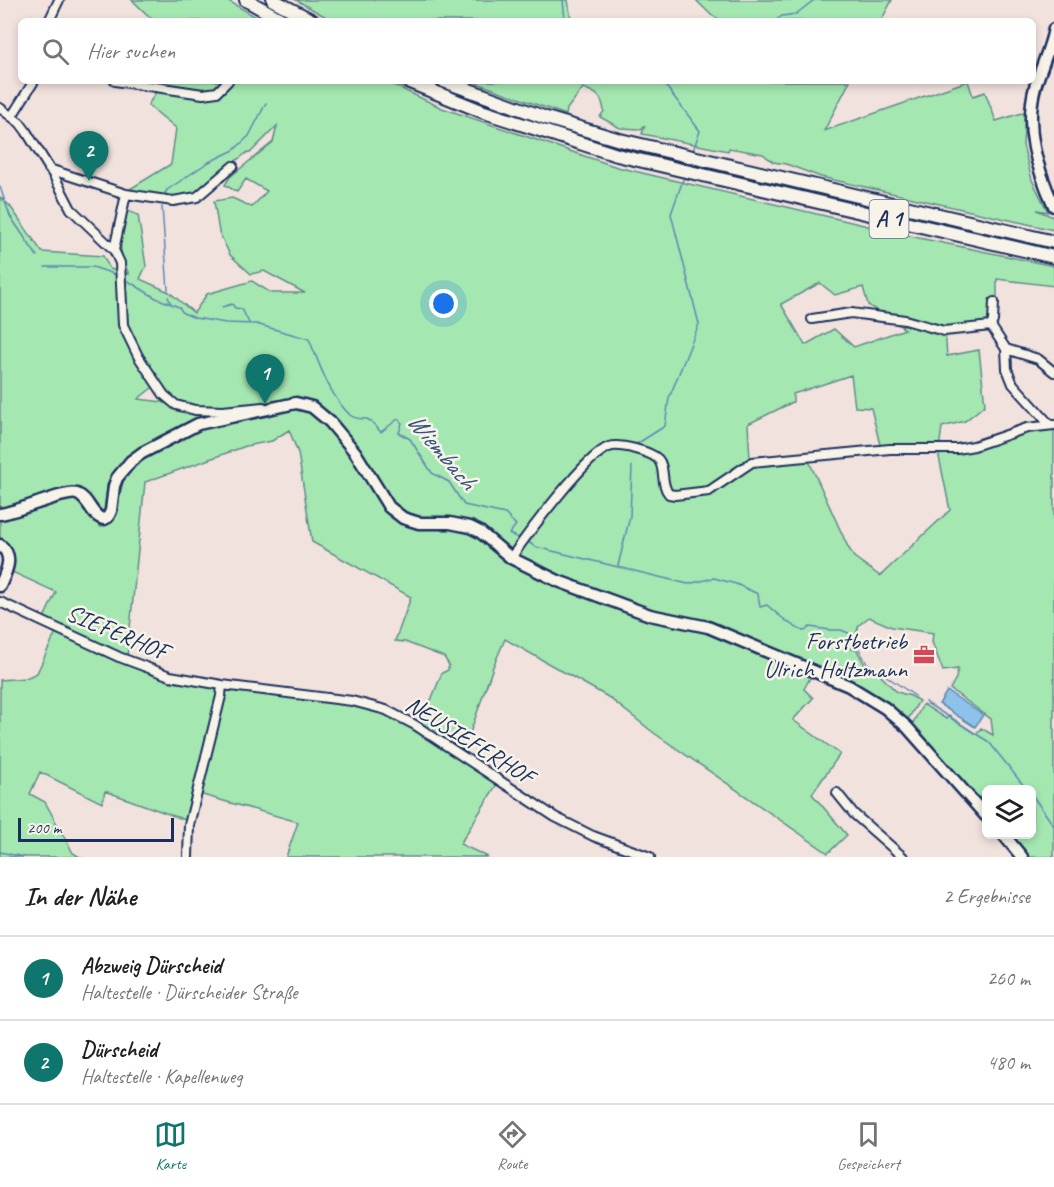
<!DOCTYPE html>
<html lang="de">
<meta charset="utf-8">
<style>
:root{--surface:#fff;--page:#f2f2f2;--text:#202124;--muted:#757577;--line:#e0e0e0;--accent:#0f766e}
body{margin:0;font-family:Caveat,sans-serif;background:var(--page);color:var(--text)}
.controls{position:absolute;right:18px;bottom:18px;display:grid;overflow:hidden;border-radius:9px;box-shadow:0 3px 9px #0003}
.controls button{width:54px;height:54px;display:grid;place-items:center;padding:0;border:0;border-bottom:2px solid var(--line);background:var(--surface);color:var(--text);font:30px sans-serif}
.scale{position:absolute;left:18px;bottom:15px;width:156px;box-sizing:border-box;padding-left:6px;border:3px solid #1b2f5e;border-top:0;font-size:16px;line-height:21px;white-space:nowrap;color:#1b2f5e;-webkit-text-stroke:4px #f7f3e8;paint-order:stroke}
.you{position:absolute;left:444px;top:304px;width:21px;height:21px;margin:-15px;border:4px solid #fff;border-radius:50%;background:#1a73e8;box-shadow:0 0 0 9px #1a73e833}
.badge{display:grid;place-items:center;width:39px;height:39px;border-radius:50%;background:var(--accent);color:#fff;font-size:20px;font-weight:700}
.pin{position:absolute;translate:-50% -50px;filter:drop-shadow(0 2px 3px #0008)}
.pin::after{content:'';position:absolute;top:32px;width:21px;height:18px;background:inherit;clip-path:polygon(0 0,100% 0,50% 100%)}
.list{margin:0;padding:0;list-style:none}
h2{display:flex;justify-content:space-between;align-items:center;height:78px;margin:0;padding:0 24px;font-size:26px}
h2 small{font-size:20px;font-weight:400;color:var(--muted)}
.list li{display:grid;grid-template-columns:39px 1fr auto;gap:18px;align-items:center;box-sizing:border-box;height:84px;padding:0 24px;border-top:2px solid var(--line)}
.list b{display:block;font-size:22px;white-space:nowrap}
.list p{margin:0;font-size:20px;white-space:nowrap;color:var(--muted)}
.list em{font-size:20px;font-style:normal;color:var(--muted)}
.icon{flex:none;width:33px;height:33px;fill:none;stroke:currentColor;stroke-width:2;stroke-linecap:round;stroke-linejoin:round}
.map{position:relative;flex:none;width:1054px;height:857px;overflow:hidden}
.search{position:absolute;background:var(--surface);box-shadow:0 3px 9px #0003;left:18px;right:18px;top:18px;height:66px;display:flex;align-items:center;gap:15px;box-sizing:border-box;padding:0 21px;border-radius:9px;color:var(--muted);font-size:22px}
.sheet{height:246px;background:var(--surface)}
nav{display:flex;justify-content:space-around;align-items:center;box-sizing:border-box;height:84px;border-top:2px solid var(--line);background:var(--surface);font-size:16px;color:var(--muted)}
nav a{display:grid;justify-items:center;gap:3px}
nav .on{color:var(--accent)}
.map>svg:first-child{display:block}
.green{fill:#a4e7b1;stroke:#608b88;stroke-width:1.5;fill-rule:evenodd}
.water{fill:#8dc2ea;stroke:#5f87b2;stroke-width:1.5}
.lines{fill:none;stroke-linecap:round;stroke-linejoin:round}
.stream{stroke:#5f87b2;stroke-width:1.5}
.minor-tunnel{stroke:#c6bec4;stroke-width:8;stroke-dasharray:8 4;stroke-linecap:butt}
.minor-casing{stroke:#1b2f5e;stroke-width:12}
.major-casing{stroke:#1b2f5e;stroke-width:15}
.highway-casing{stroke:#1b2f5e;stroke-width:16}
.minor{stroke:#f7f3e8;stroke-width:8}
.major{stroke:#f7f3e8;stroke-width:10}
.highway{stroke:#f7f3e8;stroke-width:12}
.labels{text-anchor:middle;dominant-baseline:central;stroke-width:5;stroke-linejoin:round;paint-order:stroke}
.shield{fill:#f7f3e8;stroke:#5d6a87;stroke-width:1.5}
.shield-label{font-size:22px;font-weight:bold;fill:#1b2f5e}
.street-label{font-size:24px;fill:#1b2f5e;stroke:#f7f3e8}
.poi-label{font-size:24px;fill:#1b2f5e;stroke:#f7f3e8;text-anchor:end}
.water-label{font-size:26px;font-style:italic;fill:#385481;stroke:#f7f3e8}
</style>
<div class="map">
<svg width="1054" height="857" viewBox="0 0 1054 857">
<rect width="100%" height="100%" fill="#f1e2de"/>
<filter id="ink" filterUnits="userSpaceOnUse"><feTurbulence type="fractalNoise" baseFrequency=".0167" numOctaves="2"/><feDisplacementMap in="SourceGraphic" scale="12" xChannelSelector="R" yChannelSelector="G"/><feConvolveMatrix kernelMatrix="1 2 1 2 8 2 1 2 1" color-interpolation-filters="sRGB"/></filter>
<g filter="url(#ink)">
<!-- green -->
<path class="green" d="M 132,0 L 227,0 L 263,21 L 154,21 Z
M 296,0 L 568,0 L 571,19 L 574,21 L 333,21 Z
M 696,0 L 892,0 L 881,21 L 723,21 L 711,15 Z
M 145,81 L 385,81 L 442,108 L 617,167 L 919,238 L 1054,266 L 1054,286 L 997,279 L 997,320 L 945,330 L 947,356 L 979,350 L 985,405 L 965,421 L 942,427 L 939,449 L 881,449 L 871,408 L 855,407 L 851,375 L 793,394 L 793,402 L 748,424 L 750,460 L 710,493 L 751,464 L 808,459 L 848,547 L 854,557 L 880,576 L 950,510 L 938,452 L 1011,435 L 1054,428 L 1054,857 L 1028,857 L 1009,835 L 1032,834 L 1032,790 L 986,790 L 986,808 L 912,725 L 923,704 L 946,719 L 949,716 L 976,734 L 981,728 L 993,735 L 991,719 L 950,689 L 956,678 L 958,669 L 943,671 L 932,642 L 933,633 L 892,627 L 869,617 L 859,625 L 851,649 L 857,650 L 865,665 L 877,672 L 897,692 L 911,696 L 919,701 L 907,721 L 866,689 L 756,641 L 750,652 L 811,676 L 804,689 L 813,698 L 793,720 L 840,754 L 812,794 L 847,835 L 828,853 L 654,733 L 608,697 L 505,639 L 493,667 L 463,753 L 421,725 L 442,673 L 448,670 L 449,665 L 444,657 L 405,642 L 395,641 L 411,597 L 312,542 L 298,453 L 289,430 L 272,441 L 246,446 L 145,482 L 127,657 L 44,618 L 56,592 L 10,571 L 0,542 L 0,197 L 10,206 L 42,252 L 103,256 L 110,269 L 129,274 C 116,250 121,237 125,210 L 138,215 L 146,266 L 140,279 L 169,292 L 194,313 L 207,294 L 252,281 L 271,293 L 305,293 L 264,271 L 251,274 L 230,255 L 219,232 L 214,201 L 232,198 L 252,207 L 267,191 L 246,179 L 237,192 L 225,185 L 230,177 L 273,142 L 277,126 L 250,153 L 248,152 L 219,173 L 207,187 L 196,195 L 173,199 L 129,193 L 130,189 L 171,164 L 176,128 L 148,105 L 156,92 L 161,90 L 208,98 L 215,90 L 163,86 ZM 820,283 L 835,295 L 863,287 L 868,305 L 905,329 L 854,347 L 834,329 L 805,345 L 781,304 ZM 132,342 L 166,394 L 183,406 L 181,411 L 163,402 L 138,399 L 157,384 L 134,357 ZM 126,471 L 113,520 L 101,527 L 93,520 L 78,499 L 101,513 L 104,511 L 108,483 Z
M 471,81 L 850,81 L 824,131 L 968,81 L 973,96 L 985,92 L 996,121 L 1025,112 L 1023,145 L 1032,180 L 1048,212 L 1037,210 L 1053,217 L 1054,230 L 821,177 L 786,164 L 773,162 L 763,154 L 729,148 L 728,151 L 642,134 L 645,125 L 641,129 L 620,128 L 600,117 L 604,111 C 602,96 597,93 583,88 L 567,109 L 566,115 Z
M 57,630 L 118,657 L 212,685 L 218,688 L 220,696 L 188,821 L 105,791 L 102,803 L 40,772 L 30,794 L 45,802 L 73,853 L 80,857 L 0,857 L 0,680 L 26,678 L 37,673 Z
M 226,690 C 278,693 336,692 385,711 C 425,726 463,759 497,784 L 460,844 L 488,857 L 286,857 L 298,822 L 199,794 Z"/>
<!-- water -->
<path class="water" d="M 947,691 L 983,715 L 975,727 L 939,704 Z"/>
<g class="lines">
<!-- stream -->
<path class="stream" d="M 563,0 L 565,21
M 775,21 L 782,16 L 796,14 L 814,0
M 662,81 L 700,131 L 692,153
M 0,187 L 10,216 L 37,256
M 164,195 L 167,190 L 207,163 L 234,150 L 249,136 L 266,103
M 162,207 L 168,290
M 45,267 L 93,267 L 117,275
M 128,281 L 156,298 L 179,307 L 183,313 L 195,318 L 226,323 L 256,324 L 309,339 C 320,365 329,395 350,415 C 356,420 360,418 367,419 C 374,422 376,428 381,432 L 398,419 L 402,423 L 399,433 L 410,439 L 432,473 L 449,482 L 464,505 L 505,514 L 516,525 L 509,534 L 519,538
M 168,297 L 171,304
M 222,307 L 232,304 L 235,308 L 242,309 L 249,323
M 635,445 L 665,426 L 669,398 L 699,324 L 671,214 L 684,177
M 528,542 L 536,547 L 688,584 L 714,578 L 736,584 L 758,594 L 760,607 L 767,605 C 775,612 795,630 805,631 L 810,627 L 830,630 L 841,630 L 851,634 L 866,662 L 915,696
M 618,566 L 630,516 L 632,466
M 925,702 L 989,742 L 1027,790
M 1032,795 L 1054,826
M 0,852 L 24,857"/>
<!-- minor-tunnel -->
<path class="minor-tunnel" d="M 260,21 L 272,0"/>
<defs>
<path id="minor" d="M 49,21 L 59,0
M 115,81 L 203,94 L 217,92 L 228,81
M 0,108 L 20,123 L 26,131 L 54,176 L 71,209 L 114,250 L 120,263 L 123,325 L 138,356 L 164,395 L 176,405 L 195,410 L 223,411 L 263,407
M 12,116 L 34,81
M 49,169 L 126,194 L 114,250
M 126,194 L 173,201 L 197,197 L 233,166
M 812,319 L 851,313 L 905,320 L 944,331 L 991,326 L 1006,349 L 1007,369 L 1013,384 L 1050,425
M 991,326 L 993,321 L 994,302
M 1006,349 L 1038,359 L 1054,372
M 511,558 C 526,536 587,454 609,447 C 619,443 651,452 658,459 C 666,468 660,484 669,494 L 675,495 L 709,491 L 752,462 L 890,449 L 957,449 L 974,446 L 1027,428 L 1054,425
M 0,602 L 119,657 L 170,676 L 222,685 L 352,701 L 386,710 L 415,725 L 555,817 L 593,836 L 650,857
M 837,793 L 854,814 L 903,857
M 188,857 L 189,825 L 221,696 L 222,685"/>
<path id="major" d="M 1054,29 C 1050,49 1041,67 1035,87 C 1024,128 1037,169 1054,206
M 0,514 C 18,512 66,490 77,494 C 90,499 91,517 104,519 L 108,517 L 111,511 L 114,486 L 117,478 L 131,461 L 142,453 L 198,424 L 296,403 L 312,407 L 330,422 L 355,452 L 389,507 L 403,518 L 419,523 L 450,523 L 470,527 L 480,532 L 511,558 L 558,581 L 650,615 L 708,627 L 849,686 L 885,708 L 907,727 L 986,816
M 0,545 C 15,556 6,572 0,586
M 1003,834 L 1022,857"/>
<path id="highway" d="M 246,0 L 284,21
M 273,0 L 313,21
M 407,81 L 484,112 L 617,155 L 1054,257
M 444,81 L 546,118 L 620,140 L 1054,242"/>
</defs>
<!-- minor casing -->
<use href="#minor" class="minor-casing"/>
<!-- major casing -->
<use href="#major" class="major-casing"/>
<!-- highway casing -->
<use href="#highway" class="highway-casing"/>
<!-- minor -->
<use href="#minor" class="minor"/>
<!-- major -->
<use href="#major" class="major"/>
<!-- highway -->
<use href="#highway" class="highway"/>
</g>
</g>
<!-- icons -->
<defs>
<symbol id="office-bare" viewBox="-9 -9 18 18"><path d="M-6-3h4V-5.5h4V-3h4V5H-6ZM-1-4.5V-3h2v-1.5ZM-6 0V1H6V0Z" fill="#d1495b" stroke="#f7f3e8" stroke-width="2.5" paint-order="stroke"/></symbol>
</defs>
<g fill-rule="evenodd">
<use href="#office-bare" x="909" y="640" width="30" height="30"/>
</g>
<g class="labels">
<!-- shield labels -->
<rect class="shield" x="869.5" y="200" width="39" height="38" rx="4.5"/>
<g class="shield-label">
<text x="889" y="219">A 1</text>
</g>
<!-- street labels -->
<g class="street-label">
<text transform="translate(117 632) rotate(23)">SIEFERHOF</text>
<text transform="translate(470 740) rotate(32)">NEUSIEFERHOF</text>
</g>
<!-- poi labels -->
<g class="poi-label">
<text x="907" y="641">Forstbetrieb<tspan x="907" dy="28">Ulrich Holtzmann</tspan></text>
</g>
<!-- water labels -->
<g class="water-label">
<text transform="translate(442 451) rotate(50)">Wiembach</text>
</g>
</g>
</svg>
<div class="controls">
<button><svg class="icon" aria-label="layers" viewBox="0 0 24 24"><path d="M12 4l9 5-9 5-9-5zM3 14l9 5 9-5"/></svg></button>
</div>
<div class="scale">200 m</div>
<div class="you"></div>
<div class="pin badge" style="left:265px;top:404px">1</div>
<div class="pin badge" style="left:89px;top:181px">2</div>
<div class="search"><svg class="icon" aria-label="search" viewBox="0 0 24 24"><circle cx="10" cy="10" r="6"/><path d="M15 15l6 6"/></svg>Hier suchen</div>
</div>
<section class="sheet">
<h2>In der Nähe<small>2 Ergebnisse</small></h2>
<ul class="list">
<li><span class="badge">1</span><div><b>Abzweig Dürscheid</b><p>Haltestelle · Dürscheider Straße</p></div><em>260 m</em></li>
<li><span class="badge">2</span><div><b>Dürscheid</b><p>Haltestelle · Kapellenweg</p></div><em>480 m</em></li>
</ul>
</section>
<nav>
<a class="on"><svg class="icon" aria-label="map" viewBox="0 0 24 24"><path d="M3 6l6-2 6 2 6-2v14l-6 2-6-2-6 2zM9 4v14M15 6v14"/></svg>Karte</a>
<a><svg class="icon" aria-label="directions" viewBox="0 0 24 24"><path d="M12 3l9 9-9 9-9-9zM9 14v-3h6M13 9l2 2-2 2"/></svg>Route</a>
<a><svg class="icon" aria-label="saved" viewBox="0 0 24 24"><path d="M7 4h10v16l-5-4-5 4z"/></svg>Gespeichert</a>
</nav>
